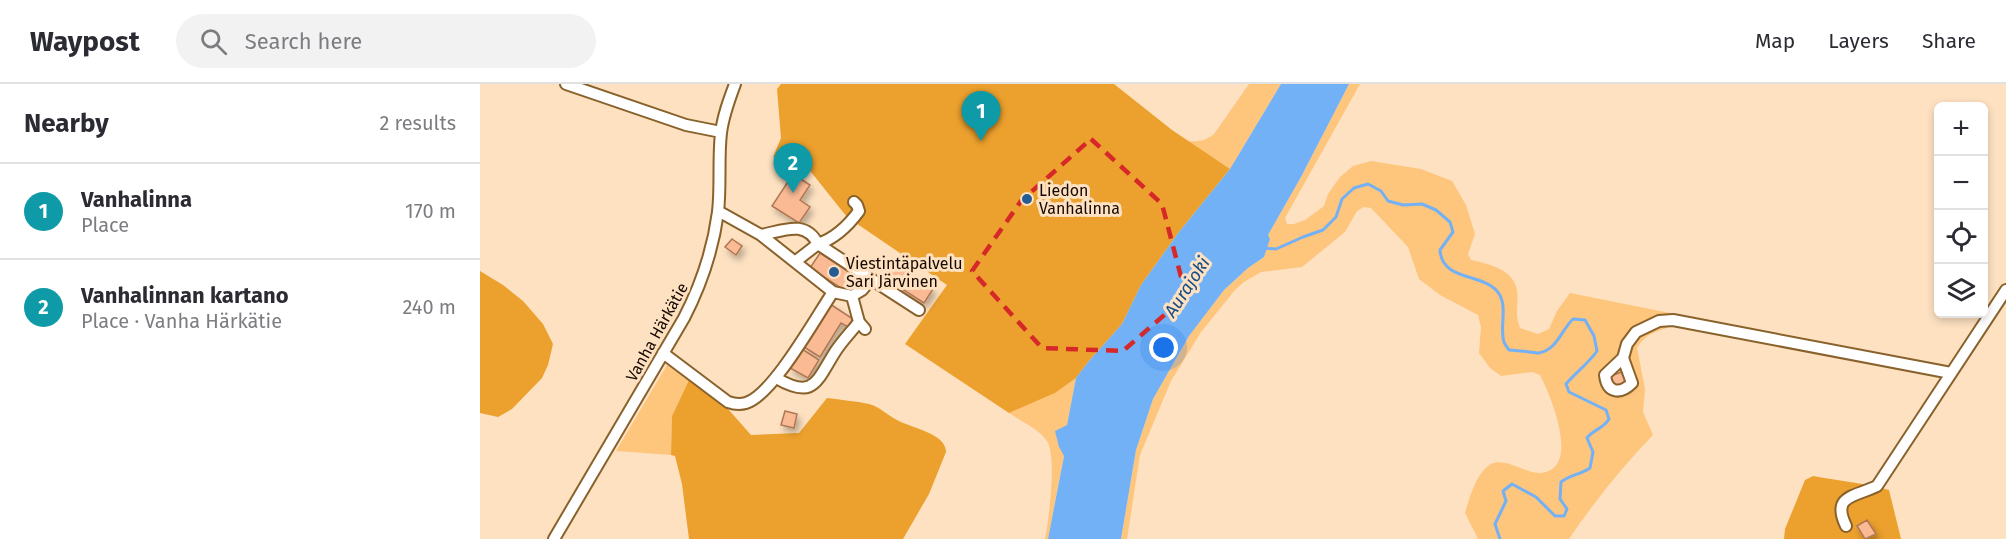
<!DOCTYPE html>
<meta charset="utf-8">
<style>
:root{--surface:#fff;--page:#f2f2f3;--text:#2b2b33;--muted:#7c7c81;--line:#e1e1e2;--accent:#265c94}
body{margin:0;font-family:"Fira Sans",sans-serif;background:var(--page);color:var(--text)}
.controls{position:absolute;right:18px;top:18px;display:grid;overflow:hidden;border-radius:9px;box-shadow:0 3px 9px #0003}
.controls button{width:54px;height:54px;display:grid;place-items:center;padding:0;border:0;border-bottom:2px solid var(--line);background:var(--surface);color:var(--text);font:30px sans-serif}
.you{position:absolute;left:684px;top:264px;width:21px;height:21px;margin:-15px;border:4px solid #fff;border-radius:50%;background:#1a73e8;box-shadow:0 0 0 9px #1a73e833}
.badge{display:grid;place-items:center;width:39px;height:39px;border-radius:50%;background:var(--accent);color:#fff;font-size:20px;font-weight:700}
.pin{position:absolute;translate:-50% -50px;filter:drop-shadow(0 2px 3px #0008)}
.pin::after{content:'';position:absolute;top:32px;width:21px;height:18px;background:inherit;clip-path:polygon(0 0,100% 0,50% 100%)}
.list{margin:0;padding:0;list-style:none}
h2{display:flex;justify-content:space-between;align-items:center;height:78px;margin:0;padding:0 24px;font-size:26px}
h2 small{font-size:20px;font-weight:400;color:var(--muted)}
.list li{display:grid;grid-template-columns:39px 1fr auto;gap:18px;align-items:center;box-sizing:border-box;height:96px;padding:0 24px;border-top:2px solid var(--line)}
.list b{display:block;font-size:22px;white-space:nowrap}
.list p{margin:0;font-size:20px;white-space:nowrap;color:var(--muted)}
.list em{font-size:20px;font-style:normal;color:var(--muted)}
.icon{flex:none;width:33px;height:33px;fill:none;stroke:currentColor;stroke-width:2;stroke-linecap:round;stroke-linejoin:round}
.map{position:relative;flex:none;width:1526px;height:455px;overflow:hidden}
header{display:flex;align-items:center;gap:36px;box-sizing:border-box;height:84px;padding:0 30px;background:var(--surface);border-bottom:2px solid var(--line)}
header strong{font-size:28px}
nav{display:flex;gap:33px;margin-inline-start:auto;font-size:21px}
.search{width:420px;height:54px;background:var(--page);display:flex;align-items:center;gap:15px;box-sizing:border-box;padding:0 21px;border-radius:33px;color:var(--muted);font-size:22px}
main{display:flex}
aside{flex:1;background:var(--surface)}
.map>svg:first-child{display:block}
.green{fill:#fec57d}
.forest{fill:#eca02d}
.water{fill:#72b1f6}
.lines{fill:none;stroke-linecap:round;stroke-linejoin:round}
.stream{stroke:#72b1f6;stroke-width:3}
.building{fill:#faba94;stroke:#b07754;stroke-width:1.5;filter:url(#shadow)}
.minor-casing{stroke:#89612b;stroke-width:14}
.minor{stroke:#fff;stroke-width:10}
.marked{fill:none;stroke:#d62828;stroke-width:4.5;stroke-dasharray:12 8;stroke-linejoin:round}
.poi-dot{fill:#265c94;stroke:#fde1c1;stroke-width:2}
.labels{text-anchor:middle;dominant-baseline:central;stroke-width:6;stroke-linejoin:round;paint-order:stroke}
.poi-label{font-size:16px;fill:#170800;stroke:#fde1c1;text-anchor:start}
.street-label{font-size:16px;fill:#170800;stroke:#fde1c1}
.water-label{font-size:18px;font-style:italic;fill:#164e85;stroke:#fde1c1}
</style>
<header>
<strong>Waypost</strong>
<div class="search"><svg class="icon" aria-label="search" viewBox="0 0 24 24"><circle cx="10" cy="10" r="6"/><path d="M15 15l6 6"/></svg>Search here</div>
<nav><a>Map</a><a>Layers</a><a>Share</a></nav>
</header>
<main>
<aside>
<h2>Nearby<small>2 results</small></h2>
<ul class="list">
<li><span class="badge" style="background:#0f9aa8">1</span><div><b>Vanhalinna</b><p>Place</p></div><em>170 m</em></li>
<li><span class="badge" style="background:#0f9aa8">2</span><div><b>Vanhalinnan kartano</b><p>Place · Vanha Härkätie</p></div><em>240 m</em></li>
</ul>
</aside>
<div class="map">
<svg width="1526" height="455" viewBox="0 0 1526 455">
<defs>
<filter id="shadow"><feDropShadow dx="3" dy="5" stdDeviation="3" flood-color="#0004"/></filter>
</defs>
<rect width="100%" height="100%" fill="#fde1c1"/>
<!-- green -->
<path class="green" d="M 769,0 L 801,0 L 750,85 L 707,57 C 719,58 725,57 734,50 Z
M 869,0 L 880,0 L 805,134 L 807,140 L 814,140 L 825,136 L 844,122 L 848,110 L 860,93 L 873,82 L 891,77 L 941,85 L 972,97 L 986,121 L 995,150 L 988,170 L 991,176 C 1009,180 1033,185 1037,206 C 1039,221 1034,229 1040,244 L 1058,250 L 1069,245 L 1077,227 L 1090,209 L 1190,229 L 1187,244 C 1173,248 1164,252 1157,264 L 1165,305 L 1163,328 L 1173,351 C 1142,383 1114,418 1089,455 L 998,455 L 985,429 C 990,413 996,389 1011,380 C 1026,373 1046,390 1061,389 C 1102,385 1070,310 1060,291 L 1052,288 L 1021,292 L 1010,284 L 999,269 L 1001,243 L 998,231 L 960,211 L 939,195 L 928,163 L 891,124 L 884,123 L 877,127 L 865,148 L 822,183 L 781,188 L 764,198 L 755,206 L 721,248 L 691,297 L 660,371 L 647,455 L 641,455 L 656,366 L 673,315 L 709,252 L 744,206 L 768,184 L 784,173 L 788,151 L 821,93 Z
M 187,281 L 209,296 L 192,332 L 191,371 L 136,367 Z
M 596,294 L 587,341 L 579,363 L 584,371 L 568,455 L 565,455 C 569,436 577,372 567,357 C 559,345 540,337 529,329 L 575,309 Z"/>
<!-- forest -->
<path class="forest" d="M 301,0 L 634,0 L 692,46 L 750,85 L 699,148 L 661,201 L 642,240 L 609,277 L 596,294 L 575,309 L 529,329 L 425,260 L 467,201 L 367,133 L 327,83 L 293,73 L 301,54 L 297,5 Z
M 0,187 L 23,201 L 43,217 L 63,240 L 73,260 L 68,281 L 62,294 L 32,325 L 18,333 L 0,329 Z
M 209,296 L 248,325 L 271,351 L 319,349 L 347,314 C 361,316 375,317 389,320 C 400,323 407,331 417,336 C 431,344 466,349 466,368 L 449,410 L 423,455 L 209,455 L 202,400 L 195,372 L 191,371 L 192,332 Z
M 1333,392 C 1359,397 1384,399 1409,406 L 1421,455 L 1304,455 L 1305,445 L 1325,396 Z"/>
<!-- water -->
<path class="water" d="M 801,0 L 869,0 L 821,93 L 788,151 L 790,155 L 784,173 L 768,184 L 744,206 L 709,252 L 673,315 L 656,366 L 641,455 L 568,455 L 584,372 L 579,363 L 575,347 L 587,341 L 596,294 L 609,277 L 642,240 L 661,201 L 699,148 L 750,85 Z"/>
<g class="lines">
<!-- stream -->
<path class="stream" d="M 783,164 L 796,165 L 823,153 L 843,146 L 856,133 L 862,115 L 874,104 L 888,100 L 901,107 L 908,117 L 923,121 L 942,120 L 956,126 L 970,138 L 973,148 L 960,166 C 962,197 1001,189 1017,207 C 1029,221 1019,243 1024,258 C 1025,261 1028,264 1029,266 C 1037,266 1054,269 1059,269 C 1077,266 1082,245 1093,235 L 1105,236 L 1114,252 L 1117,267 C 1108,280 1096,288 1086,300 L 1089,308 L 1126,326 L 1129,335 C 1123,345 1114,345 1107,354 L 1113,368 L 1110,384 C 1100,391 1091,390 1081,398 L 1080,415 L 1087,425 L 1084,432 L 1075,432 L 1056,413 L 1032,400 L 1023,407 L 1026,417 L 1015,440 L 1020,455"/>
</g>
<!-- building -->
<path class="building" d="M 313,90 L 330,101 L 320,116 L 330,123 L 319,139 L 292,122 Z
M 252,155 L 262,162 L 256,171 L 245,163 Z
M 340,169 L 377,193 L 367,208 L 330,184 Z
M 414,180 L 453,205 L 444,219 L 405,194 Z
M 350,220 L 373,235 L 368,243 L 361,239 L 340,273 L 324,263 Z
M 322,265 L 339,276 L 328,294 L 310,284 Z
M 1145,287 L 1149,300 L 1134,305 L 1130,292 Z
M 305,327 L 317,330 L 314,344 L 301,341 Z
M 1387,436 L 1396,450 L 1385,455 L 1377,442 Z"/>
<g class="lines">
<defs>
<path id="minor" d="M 86,0 L 206,41 L 241,48
M 238,127 L 281,151 L 353,208 L 372,212 L 379,238 L 385,245
M 281,151 C 303,147 325,135 338,160 C 356,154 368,142 379,127 L 377,121 L 374,118
M 316,177 L 338,160 L 391,195 L 382,206 L 372,212
M 391,195 L 439,226
M 183,269 L 248,318 C 254,320 259,321 266,319 C 293,311 336,233 353,208
M 1143,274 L 1152,299 C 1140,311 1127,309 1125,291 L 1143,274 L 1147,260 L 1156,248 L 1179,237 L 1193,236 L 1471,289
M 296,294 C 334,316 336,298 355,268 C 362,257 371,248 379,238
M 1366,442 C 1351,411 1375,413 1397,402 L 1526,206
M 74,455 L 204,234 C 221,201 233,166 238,128 C 241,102 238,75 241,49 C 243,32 249,16 255,0"/>
</defs>
<!-- minor casing -->
<use href="#minor" class="minor-casing"/>
<!-- minor -->
<use href="#minor" class="minor"/>
</g>
<!-- marked area -->
<path class="marked" d="M 611,55 L 682,120 L 706,212 L 643,267 L 562,264 L 492,187 L 541,117 Z"/>
<!-- markers -->
<g class="poi-dot">
<circle cx="547" cy="115" r="6"/>
<circle cx="354" cy="188" r="6"/>
</g>
<g class="labels">
<!-- poi labels -->
<g class="poi-label">
<text x="559" y="106">Liedon<tspan x="559" dy="18">Vanhalinna</tspan></text>
<text x="366" y="179">Viestintäpalvelu<tspan x="366" dy="18">Sari Järvinen</tspan></text>
</g>
<!-- street labels -->
<g class="street-label">
<text transform="translate(177 248) rotate(-61)">Vanha Härkätie</text>
</g>
<!-- water labels -->
<g class="water-label">
<text transform="translate(707 203) rotate(-57)">Aurajoki</text>
</g>
</g>
</svg>
<div class="controls">
<button>+</button>
<button>−</button>
<button><svg class="icon" aria-label="locate" viewBox="0 0 24 24"><circle cx="12" cy="12" r="6"/><path d="M12 2v4M12 18v4M2 12h4M18 12h4"/></svg></button>
<button><svg class="icon" aria-label="layers" viewBox="0 0 24 24"><path d="M12 4l9 5-9 5-9-5zM3 14l9 5 9-5"/></svg></button>
</div>
<div class="you"></div>
<div class="pin badge" style="left:501px;top:57px;background:#0f9aa8">1</div>
<div class="pin badge" style="left:313px;top:109px;background:#0f9aa8">2</div>
</div>
</main>
